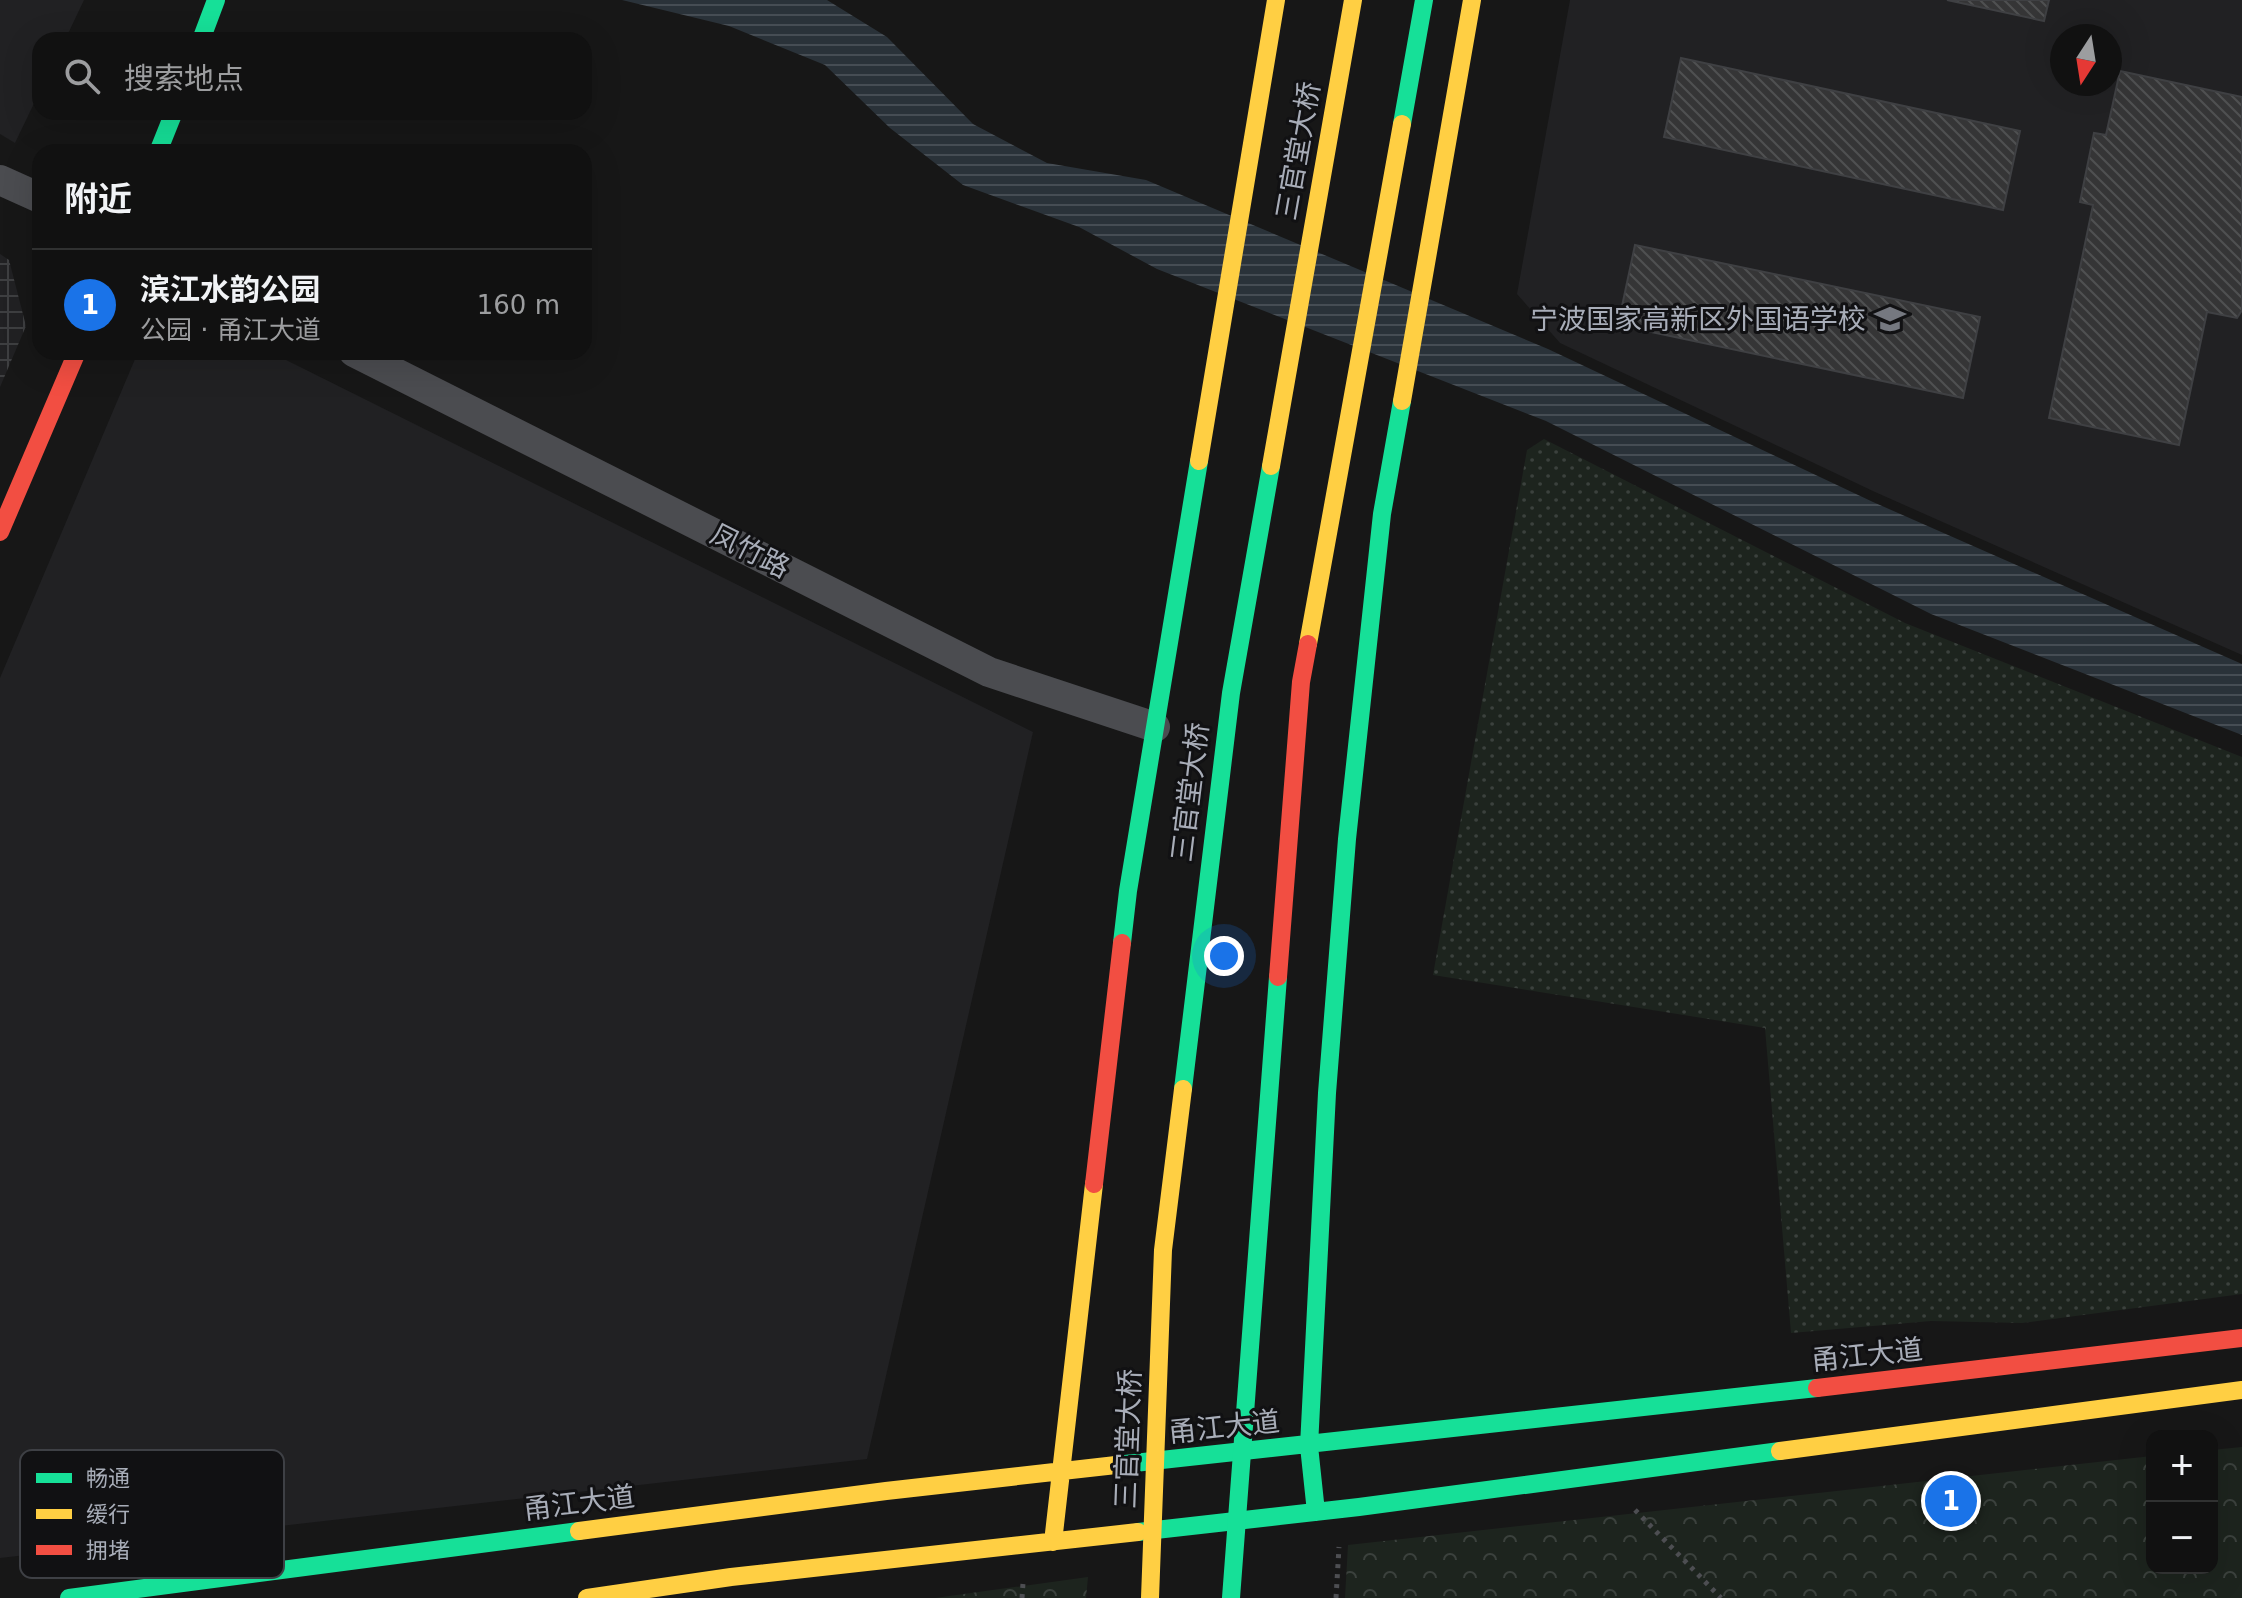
<!DOCTYPE html>
<html lang="zh">
<meta charset="utf-8">
<style>
:root{--surface:#111;--page:#1e1f1f;--text:#f1f3f6;--muted:#9c9d9f;--line:#303131;--accent:#1a73e8}
body{margin:0;font-family:"DejaVu Sans","Noto Sans SC",sans-serif;background:var(--page);color:var(--text)}
.controls{position:absolute;right:24px;bottom:24px;display:grid;overflow:hidden;border-radius:16px;box-shadow:0 8px 32px #0002}
.controls button{width:72px;height:72px;display:grid;place-items:center;padding:0;border:0;border-bottom:2px solid var(--line);background:var(--surface);color:var(--text);font:40px sans-serif}
.compass{position:absolute;left:2050px;top:24px;width:72px;height:72px;border-radius:50%;background:var(--surface);box-shadow:0 8px 32px #0002;rotate:192deg}
.you{position:absolute;left:1224px;top:956px;width:28px;height:28px;margin:-20px;border:6px solid #fff;border-radius:50%;background:#1a73e8;box-shadow:0 0 0 12px #1a73e833}
.badge{display:grid;place-items:center;width:52px;height:52px;border-radius:50%;background:var(--accent);color:#fff;font-size:26px;font-weight:700}
.pin{position:absolute;translate:-50% -50%;border:4px solid #fff;box-shadow:0 2px 8px #0006}
.list{margin:0;padding:0;list-style:none}
h2{display:flex;justify-content:space-between;align-items:center;height:104px;margin:0;padding:0 32px;font-size:34px}
h2 small{font-size:26px;font-weight:400;color:var(--muted)}
.list li{display:grid;grid-template-columns:52px 1fr auto;gap:24px;align-items:center;box-sizing:border-box;height:112px;padding:0 32px;border-top:2px solid var(--line)}
.list b{display:block;font-size:30px;white-space:nowrap}
.list p{margin:0;font-size:26px;white-space:nowrap;color:var(--muted)}
.list em{font-size:26px;font-style:normal;color:var(--muted)}
.icon{flex:none;width:44px;height:44px;fill:none;stroke:currentColor;stroke-width:2;stroke-linecap:round;stroke-linejoin:round}
.map{position:relative;flex:none;width:2242px;height:1598px;overflow:hidden}
.search{position:absolute;background:var(--surface);box-shadow:0 8px 32px #0002;left:32px;top:32px;width:560px;height:88px;display:flex;align-items:center;gap:20px;box-sizing:border-box;padding:0 28px;border-radius:24px;color:var(--muted);font-size:30px}
.panel{position:absolute;background:var(--surface);box-shadow:0 8px 32px #0002;left:32px;top:144px;width:560px;height:216px;border-radius:24px}
.map>svg:first-child{display:block}
.built{fill:#212123;fill-rule:evenodd}
.industrial{fill:url(#industrial-grid)}
.grass{fill:url(#grass-dots)}
.park{fill:url(#park-crowns)}
.water{fill:url(#water-rules)}
.building{fill:url(#building-back-hatch);stroke:#3f4043;stroke-width:2}
.lines{fill:none;stroke-linecap:round;stroke-linejoin:round}
.path{stroke:#4d4e52;stroke-width:5;stroke-dasharray:4 6;stroke-linecap:butt}
.street{stroke:#4b4c50;stroke-width:30}
.fast{stroke:#16e098;stroke-width:18}
.slow{stroke:#ffcf43;stroke-width:18}
.jam{stroke:#f24e42;stroke-width:18}
.fast-bridge{stroke:#16e098;stroke-width:18}
.slow-bridge{stroke:#ffcf43;stroke-width:18}
.jam-bridge{stroke:#f24e42;stroke-width:18}
.labels{text-anchor:middle;dominant-baseline:central;stroke-width:6;stroke-linejoin:round;paint-order:stroke}
.street-label{font-size:28px;fill:#a8adb8;stroke:#111113}
.poi-label{font-size:28px;fill:#a8adb8;stroke:#111113;text-anchor:end}
.key{fill:#111113;stroke:#3e4045;stroke-width:2}
.key-label{font-size:22px;fill:#a8adb8}
</style>
<div class="map">
<svg width="2242" height="1598" viewBox="0 0 2242 1598">
<defs>
<pattern id="industrial-grid" width="8" height="8" patternUnits="userSpaceOnUse" patternTransform="scale(2)"><rect width="8" height="8" fill="#212123"/><path d="M0 4h8M4 0v8" fill="none" stroke="#3e3f41"/></pattern>
<pattern id="grass-dots" width="8" height="8" patternUnits="userSpaceOnUse" patternTransform="scale(2)"><rect width="8" height="8" fill="#1d241e"/><path d="M2 2h.1M6 6h.1" fill="none" stroke="#3b413d" stroke-width="1.8" stroke-linecap="round"/></pattern>
<pattern id="park-crowns" width="20" height="18" patternUnits="userSpaceOnUse" patternTransform="scale(2)"><rect width="20" height="18" fill="#1d241e"/><path d="M2 6a3 3 0 1 1 6 0M12 15a3 3 0 1 1 6 0" fill="none" stroke="#3b413d"/></pattern>
<pattern id="water-rules" width="6" height="5" patternUnits="userSpaceOnUse" patternTransform="scale(2)"><rect width="6" height="5" fill="#2a3239"/><path d="M0 2.5h6" fill="none" stroke="#464d54"/></pattern>
<pattern id="building-back-hatch" width="6" height="6" patternUnits="userSpaceOnUse" patternTransform="scale(2)"><rect width="6" height="6" fill="#353536"/><path d="M-1 5l2 2M0 0l6 6M5-1l2 2" fill="none" stroke="#4f5051"/></pattern>
</defs>
<rect width="100%" height="100%" fill="#171717"/>
<!-- built -->
<path class="built" d="M 0,0 L 84,0 L 65,40 L 40,40 L 40,91 L 15,143 L 0,134 Z
M 1570,0 L 2242,0 L 2242,655 L 1875,492 L 1560,343 L 1517,294 ZM 2062,36 L 2110,36 L 2110,84 L 2062,84 Z
M 138,352 L 270,352 L 1033,732 L 867,1459 L 0,1558 L 0,678 Z"/>
<!-- industrial -->
<path class="industrial" d="M 0,254 L 9,260 L 26,326 L 0,387 Z"/>
<!-- grass -->
<path class="grass" d="M 1544,439 L 1905,623 L 2242,757 L 2242,1294 L 2022,1323 L 1931,1321 L 1791,1333 L 1765,1028 L 1433,975 L 1527,450 Z"/>
<!-- park -->
<path class="park" d="M 2242,1447 L 2242,1598 L 1345,1598 L 1348,1545 L 2152,1456 L 2152,1568 L 2212,1568 L 2212,1450 Z
M 1088,1577 L 1086,1598 L 935,1598 Z"/>
<!-- water -->
<path class="water" d="M 622,0 L 827,0 L 887,37 L 973,124 L 1047,163 L 1146,180 L 1548,349 L 1873,502 L 2242,664 L 2242,735 L 1931,614 L 1546,421 L 1157,269 L 1079,227 L 963,185 L 890,128 L 825,65 L 729,26 Z"/>
<!-- building -->
<path class="building" d="M 1947,0 L 2049,0 L 2044,21 Z
M 1681,58 L 2020,131 L 2003,210 L 1664,137 Z
M 2120,71 L 2242,97 L 2242,310 L 2237,318 L 2207,312 L 2179,445 L 2049,418 L 2093,205 L 2080,202 L 2094,133 L 2106,135 Z
M 1635,245 L 1980,317 L 1963,398 L 1618,325 Z"/>
<g class="lines">
<!-- path -->
<path class="path" d="M 1635,1510 L 1721,1598
M 1022,1598 L 1023,1583
M 1336,1598 L 1339,1547"/>
<!-- street -->
<path class="street" d="M 0,180 L 40,198
M 354,352 L 989,672 L 1155,727"/>
<!-- fast -->
<path class="fast" d="M 201,40 L 216,0
M 158,152 L 174,112
M 1122,943 L 1128,891 L 1199,461
M 1116,1465 L 1817,1388
M 1316,1512 L 1309,1446 L 1327,1093 L 1347,839 L 1382,514 L 1402,401
M 1138,1532 L 1359,1507 L 1780,1451
M 69,1598 L 579,1531"/>
<!-- slow -->
<path class="slow" d="M 1402,401 L 1472,0
M 1199,461 L 1276,0
M 1780,1451 L 2242,1390
M 579,1531 L 886,1491 L 1116,1465
M 1053,1542 L 1094,1184
M 587,1598 L 731,1577 L 1138,1532"/>
<!-- jam -->
<path class="jam" d="M 0,532 L 77,352
M 1094,1184 L 1122,943
M 1817,1388 L 2242,1338"/>
<!-- fast-bridge -->
<path class="fast-bridge" d="M 1402,124 L 1424,0
M 1183,1089 L 1231,693 L 1271,466
M 1231,1598 L 1278,977"/>
<!-- slow-bridge -->
<path class="slow-bridge" d="M 1271,466 L 1353,0
M 1308,644 L 1402,124
M 1150,1598 L 1163,1250 L 1183,1089"/>
<!-- jam-bridge -->
<path class="jam-bridge" d="M 1278,977 L 1301,682 L 1308,644"/>
</g>
<!-- icons -->
<defs>
<symbol id="school-bare" viewBox="-9 -9 18 18"><path d="M0-5L7-2L0 1L-7-2ZM-4 1L0 2.5L4 1V4Q0 6-4 4Z" fill="#757880" stroke="#111113" stroke-width="2.5" paint-order="stroke"/></symbol>
</defs>
<g fill-rule="evenodd">
<use href="#school-bare" x="1868" y="297" width="44" height="44"/>
</g>
<g class="labels">
<!-- street labels -->
<g class="street-label">
<text transform="translate(1298 151) rotate(-80)">三官堂大桥</text>
<text transform="translate(750 551) rotate(27)">凤竹路</text>
<text transform="translate(1190 792) rotate(-83)">三官堂大桥</text>
<text transform="translate(1867 1355) rotate(-6)">甬江大道</text>
<text transform="translate(1224 1427) rotate(-6)">甬江大道</text>
<text transform="translate(1128 1439) rotate(-88)">三官堂大桥</text>
<text transform="translate(579 1503) rotate(-7)">甬江大道</text>
</g>
<!-- poi labels -->
<g class="poi-label">
<text x="1866" y="319">宁波国家高新区外国语学校</text>
</g>
</g>
<!-- legend -->
<rect x="20" y="1450" width="264" height="128" rx="12" class="key"/>
<rect x="36" y="1473" width="36" height="10" fill="#16e098"/>
<rect x="36" y="1509" width="36" height="10" fill="#ffcf43"/>
<rect x="36" y="1545" width="36" height="10" fill="#f24e42"/>
<g class="key-label">
<text x="86" y="1486">畅通</text>
<text x="86" y="1522">缓行</text>
<text x="86" y="1558">拥堵</text>
</g>
</svg>
<div class="controls">
<button>+</button>
<button>−</button>
</div>
<svg class="compass" viewBox="-18 -18 36 36"><path d="M0-13l5 13h-10z" fill="#e53935"/><path d="M0 13l5-13h-10z" fill="#9c9d9f"/></svg>
<div class="you"></div>
<div class="pin badge" style="left:1951px;top:1501px">1</div>
<div class="search"><svg class="icon" aria-label="search" viewBox="0 0 24 24"><circle cx="10" cy="10" r="6"/><path d="M15 15l6 6"/></svg>搜索地点</div>
<section class="panel">
<h2>附近<small></small></h2>
<ul class="list">
<li><span class="badge">1</span><div><b>滨江水韵公园</b><p>公园 · 甬江大道</p></div><em>160 m</em></li>
</ul>
</section>
</div>
